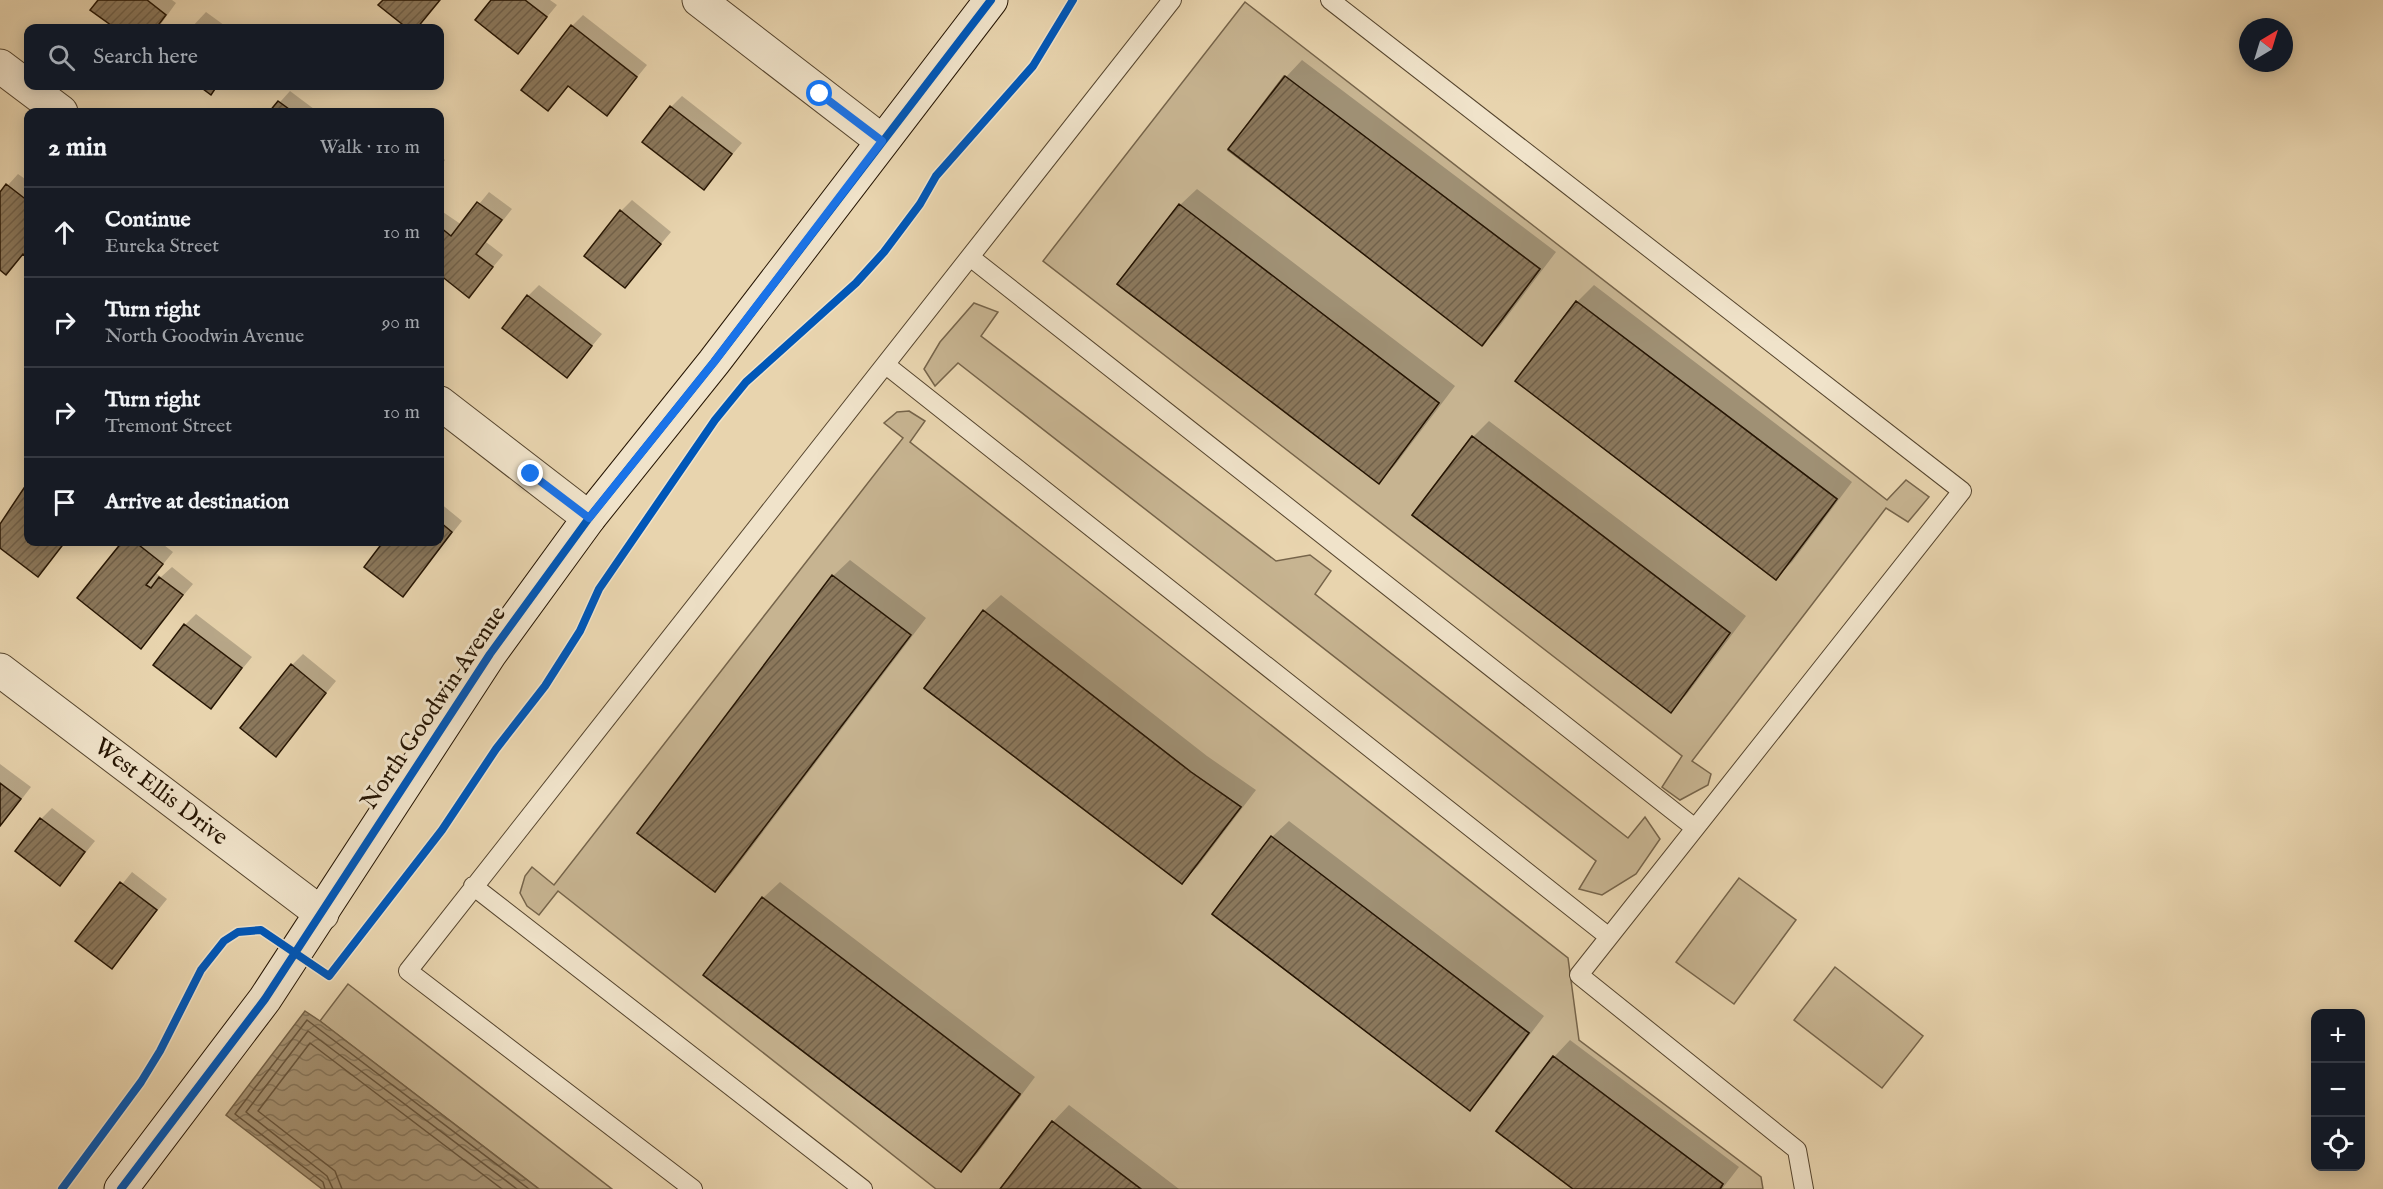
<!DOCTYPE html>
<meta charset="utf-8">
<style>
:root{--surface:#171b24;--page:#242831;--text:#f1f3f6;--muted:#9ea1a6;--line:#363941}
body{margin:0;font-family:"IM FELL English",serif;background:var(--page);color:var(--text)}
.controls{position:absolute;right:18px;bottom:18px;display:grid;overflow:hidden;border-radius:12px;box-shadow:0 3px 15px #0003}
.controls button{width:54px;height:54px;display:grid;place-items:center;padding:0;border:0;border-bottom:2px solid var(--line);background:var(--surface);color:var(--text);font:30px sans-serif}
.compass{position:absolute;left:2239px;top:18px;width:54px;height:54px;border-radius:50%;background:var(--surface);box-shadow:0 3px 15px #0003;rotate:38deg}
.stop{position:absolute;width:18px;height:18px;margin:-14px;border:4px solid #1a73e8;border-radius:50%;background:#fff}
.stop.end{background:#1a73e8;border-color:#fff;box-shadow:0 2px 6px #0008}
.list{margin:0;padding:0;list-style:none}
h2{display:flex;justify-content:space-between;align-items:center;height:78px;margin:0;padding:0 24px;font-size:26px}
h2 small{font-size:20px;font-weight:400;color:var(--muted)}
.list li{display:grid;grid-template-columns:39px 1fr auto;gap:18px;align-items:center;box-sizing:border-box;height:90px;padding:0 24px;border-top:2px solid var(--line)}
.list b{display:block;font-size:22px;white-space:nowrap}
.list p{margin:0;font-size:20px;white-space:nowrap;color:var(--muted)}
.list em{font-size:20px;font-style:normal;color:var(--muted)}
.icon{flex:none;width:33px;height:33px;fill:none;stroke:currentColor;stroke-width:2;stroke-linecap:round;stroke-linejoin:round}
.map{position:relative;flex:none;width:2383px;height:1189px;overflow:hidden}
.search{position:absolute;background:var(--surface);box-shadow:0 3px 15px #0003;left:24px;top:24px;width:420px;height:66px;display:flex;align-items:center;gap:15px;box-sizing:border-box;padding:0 21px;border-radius:12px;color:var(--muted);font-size:22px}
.panel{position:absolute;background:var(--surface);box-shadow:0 3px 15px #0003;left:24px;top:108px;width:420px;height:438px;border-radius:12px}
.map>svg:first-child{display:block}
.green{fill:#c7b491;stroke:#76644a;stroke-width:1.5;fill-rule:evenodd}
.water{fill:url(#water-waves);stroke:#736147;stroke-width:1.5}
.shadow{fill:#0003}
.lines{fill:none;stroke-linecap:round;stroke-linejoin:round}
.shore{stroke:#66543c;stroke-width:1.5}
.building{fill:url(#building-hatch);stroke:#261503;stroke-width:1.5}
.lane-casing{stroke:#56452e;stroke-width:20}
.street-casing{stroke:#56452e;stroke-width:35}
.secondary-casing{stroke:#261503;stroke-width:35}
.lane{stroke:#f0e3ca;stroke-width:18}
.street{stroke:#f0e3ca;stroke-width:33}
.secondary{stroke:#f0e3ca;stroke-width:33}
.cycleway-casing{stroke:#f0e3ca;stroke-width:11}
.cycleway{stroke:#0057b8;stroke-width:8}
.route{stroke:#1a73e8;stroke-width:8}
.labels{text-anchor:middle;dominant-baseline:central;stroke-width:6;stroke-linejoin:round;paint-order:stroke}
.street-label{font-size:24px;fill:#261503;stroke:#f0e3ca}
</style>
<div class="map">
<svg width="2383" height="1189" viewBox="0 0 2383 1189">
<defs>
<pattern id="water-waves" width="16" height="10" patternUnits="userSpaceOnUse" patternTransform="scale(1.5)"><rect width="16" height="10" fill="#a69374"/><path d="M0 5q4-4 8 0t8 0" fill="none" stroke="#87775d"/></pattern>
<pattern id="building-hatch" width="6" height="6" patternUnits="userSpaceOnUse" patternTransform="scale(1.5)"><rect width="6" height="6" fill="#8b785c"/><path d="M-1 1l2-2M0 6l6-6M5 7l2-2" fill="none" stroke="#71614a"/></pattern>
</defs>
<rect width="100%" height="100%" fill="#e8d4ae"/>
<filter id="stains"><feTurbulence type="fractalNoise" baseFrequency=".00333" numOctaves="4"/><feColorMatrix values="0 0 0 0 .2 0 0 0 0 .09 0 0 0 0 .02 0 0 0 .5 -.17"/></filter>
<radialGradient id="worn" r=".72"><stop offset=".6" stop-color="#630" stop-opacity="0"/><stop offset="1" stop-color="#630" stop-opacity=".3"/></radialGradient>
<!-- green -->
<path class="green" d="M 1245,2 L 1887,500 L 1906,480 L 1929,497 L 1908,522 L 1886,508 L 1692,761 L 1711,774 L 1708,785 L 1680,800 L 1662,787 L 1682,756 L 1043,261 ZM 1284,76 L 1540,269 L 1483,345 L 1228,150 ZM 1179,205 L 1439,403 L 1379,483 L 1117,284 ZM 1576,301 L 1837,499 L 1776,580 L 1516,381 ZM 1472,436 L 1730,633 L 1671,712 L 1412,515 Z
M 974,303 L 998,312 L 981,336 L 1276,561 L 1310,555 L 1331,571 L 1315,594 L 1628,838 L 1645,817 L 1660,839 L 1636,874 L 1602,895 L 1579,889 L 1596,861 L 958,363 L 935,386 L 924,369 L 940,342 Z
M 909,411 L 925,421 L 910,442 L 1568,958 L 1579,1040 L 1761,1177 L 1763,1189 L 1720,1189 L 1723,1184 L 1553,1056 L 1496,1131 L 1573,1189 L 1141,1189 L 1052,1121 L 1000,1189 L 936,1189 L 558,891 L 539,915 L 527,906 L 520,893 L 525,876 L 532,867 L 554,885 L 903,438 L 884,423 L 897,412 ZM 983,611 L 1191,772 L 1241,807 L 1182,884 L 924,688 ZM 910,635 L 715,892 L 637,833 ZM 1271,837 L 1529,1033 L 1470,1110 L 1212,914 ZM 703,975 L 1020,1094 L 1020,1095 L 961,1172 Z
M 1739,878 L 1796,920 L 1734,1004 L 1676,962 Z
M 1835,967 L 1923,1036 L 1882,1088 L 1794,1020 Z
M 348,984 L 612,1189 L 539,1189 L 320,1021 Z"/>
<!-- water -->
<path class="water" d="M 305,1011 L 320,1021 L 539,1189 L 322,1189 L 226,1115 Z"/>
<!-- shadow -->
<path class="shadow" d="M 100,0 L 172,0 L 176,3 L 158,28 L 117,28 L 92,10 Z
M 385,0 L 440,0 L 416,28 L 410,28 L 381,5 Z
M 493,0 L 550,0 L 557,5 L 518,52 Z
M 206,12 L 228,28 L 191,28 Z
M 583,15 L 647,65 L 607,114 L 569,85 L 548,109 L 572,26 Z
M 1302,60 L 1556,252 L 1499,327 L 1482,344 L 1286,77 Z
M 290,91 L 318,112 L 271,112 Z
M 682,96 L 742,143 L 704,188 L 671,107 Z
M 440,156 L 445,160 L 440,168 Z
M 18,174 L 28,181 L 28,256 L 24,253 L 6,273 L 0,269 L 0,194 Z
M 1197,189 L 1455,386 L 1395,465 L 1379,482 L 1180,205 Z
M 489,192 L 512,209 L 486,242 L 503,255 L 469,296 L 440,273 L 440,210 L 462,225 Z
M 632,200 L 671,232 L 625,286 L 621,211 Z
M 539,285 L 602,334 L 567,376 L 528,296 Z
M 1594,285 L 1852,482 L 1792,562 L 1775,578 L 1517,381 L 1577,302 Z
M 1489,421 L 1746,616 L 1687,694 L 1671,711 L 1473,437 Z
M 28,485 L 28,542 L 66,542 L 38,575 L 0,546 L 0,526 Z
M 440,503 L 462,521 L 403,595 L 366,567 L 385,542 L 440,542 Z
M 124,542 L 160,542 L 173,552 L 156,573 L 161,577 L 172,567 L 193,584 L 140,647 L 79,598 Z
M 850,560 L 926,618 L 731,874 L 715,890 L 833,576 Z
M 1001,595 L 1207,756 L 1256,790 L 1198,866 L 1182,882 L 984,611 Z
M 196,614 L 252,657 L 211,707 L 185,625 Z
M 303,654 L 336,681 L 276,755 L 292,665 Z
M 0,764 L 31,787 L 0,827 Z
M 52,808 L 95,841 L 60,884 L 41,819 Z
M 1289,821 L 1544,1016 L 1486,1092 L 1470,1109 L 1272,837 Z
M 132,872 L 167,899 L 112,967 L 77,940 Z
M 780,882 L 1035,1077 L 977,1154 L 961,1170 L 763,898 Z
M 1570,1040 L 1739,1167 L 1722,1189 L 1576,1189 L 1498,1131 L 1554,1057 Z
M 1069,1105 L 1179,1189 L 1002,1189 L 1053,1122 Z"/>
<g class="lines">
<!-- shore -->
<path class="shore" d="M 325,1189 L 323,1182 L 235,1114 L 307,1020 L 529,1189
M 333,1189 L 327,1176 L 246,1112 L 308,1031 L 517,1189
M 342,1189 L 335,1171 L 258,1111 L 310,1043 L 502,1189"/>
</g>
<!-- building -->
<path class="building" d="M 98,0 L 147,0 L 166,15 L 156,28 L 115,28 L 90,10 Z
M 383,0 L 440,0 L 417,28 L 407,28 L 378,5 Z
M 491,0 L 525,0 L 547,17 L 518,54 L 475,20 Z
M 571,25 L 637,77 L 607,116 L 568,86 L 548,111 L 521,90 Z
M 1285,76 L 1540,269 L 1482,346 L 1228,149 Z
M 199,86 L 217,86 L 211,95 Z
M 278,101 L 293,112 L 269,112 Z
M 670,106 L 732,154 L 704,190 L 642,142 Z
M 6,184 L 28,201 L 28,258 L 23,254 L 6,275 L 0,270 L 0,192 Z
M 477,202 L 502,220 L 476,254 L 493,267 L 469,298 L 440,275 L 440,227 L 451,236 Z
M 1179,204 L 1439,403 L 1379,484 L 1117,284 Z
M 620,210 L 661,244 L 625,288 L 584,256 Z
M 527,295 L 592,346 L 567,378 L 502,328 Z
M 1576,301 L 1837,499 L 1776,580 L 1515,381 Z
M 1472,436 L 1730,633 L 1671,713 L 1412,515 Z
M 28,482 L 28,542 L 65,542 L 38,577 L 0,548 L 0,524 Z
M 440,522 L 452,532 L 403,597 L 364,567 L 383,542 L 440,542 Z
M 122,542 L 135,542 L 163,564 L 146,585 L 151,588 L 159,577 L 183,595 L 141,649 L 77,598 Z
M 832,575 L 911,635 L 715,892 L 637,833 Z
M 983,610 L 1191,772 L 1241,807 L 1182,884 L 924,688 Z
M 184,624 L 242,668 L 211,709 L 153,665 Z
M 291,664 L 326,693 L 276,757 L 240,728 Z
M 0,783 L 21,799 L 0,826 Z
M 40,818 L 85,852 L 60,886 L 15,851 Z
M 1271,836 L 1529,1033 L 1470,1111 L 1212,914 Z
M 120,882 L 157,910 L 112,969 L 75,941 Z
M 762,897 L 1020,1094 L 961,1172 L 703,975 Z
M 1553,1056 L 1723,1184 L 1720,1189 L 1573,1189 L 1496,1131 Z
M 1052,1121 L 1096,1155 L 1141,1189 L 1000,1189 Z"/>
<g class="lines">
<defs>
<path id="lane" d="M 1330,0 L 1962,491 L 1579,975 L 1797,1150 L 1804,1189
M 970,257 L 1695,828
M 886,365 L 1609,937
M 473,886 L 863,1189
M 693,1189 L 408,971 L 1172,0"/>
<g id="street">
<path d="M 699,0 L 882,141"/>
<path d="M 0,66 L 61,112"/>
<path d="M 440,403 L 589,518"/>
<path id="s1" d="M 0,670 L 322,914"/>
</g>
<path id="secondary" d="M 121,1189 L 265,999 L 490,654 L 589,518 L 714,362 L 991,0"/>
</defs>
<!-- lane casing -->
<use href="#lane" class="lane-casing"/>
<!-- street casing -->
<use href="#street" class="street-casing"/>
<!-- secondary casing -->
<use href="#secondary" class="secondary-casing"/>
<!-- lane -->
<use href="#lane" class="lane"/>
<!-- street -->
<use href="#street" class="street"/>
<!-- secondary -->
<use href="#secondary" class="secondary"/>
<defs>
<path id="cycleway" d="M 62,1189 L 141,1082 L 160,1051 L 201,970 L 224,941 L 238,932 L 261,930 L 329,976 L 442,830 L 496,749 L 545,686 L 580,631 L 599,589 L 715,420 L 746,382 L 856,283 L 884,252 L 920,204 L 936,176 L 1033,66 L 1073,0
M 121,1189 L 265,999 L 490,654 L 589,518 L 714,362 L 991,0"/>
</defs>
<!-- cycleway casing -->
<use href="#cycleway" class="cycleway-casing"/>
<!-- cycleway -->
<use href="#cycleway" class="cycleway"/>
</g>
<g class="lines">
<!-- route -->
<path class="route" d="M 531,474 L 589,518 L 714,362 L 882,141 L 820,94"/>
</g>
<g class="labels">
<!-- street labels -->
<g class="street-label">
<text transform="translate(434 708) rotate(-56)">North Goodwin Avenue</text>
<text stroke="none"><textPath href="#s1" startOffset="202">West Ellis Drive</textPath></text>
</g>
</g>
<rect width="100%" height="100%" filter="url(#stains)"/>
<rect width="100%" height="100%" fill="url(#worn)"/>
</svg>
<div class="controls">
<button>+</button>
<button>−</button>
<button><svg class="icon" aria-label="locate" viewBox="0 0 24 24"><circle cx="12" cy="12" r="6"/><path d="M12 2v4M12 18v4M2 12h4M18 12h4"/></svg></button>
</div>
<svg class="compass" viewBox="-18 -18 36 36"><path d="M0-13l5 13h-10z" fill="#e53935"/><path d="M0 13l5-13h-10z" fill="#9ea1a6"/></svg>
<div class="stop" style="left:820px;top:94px"></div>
<div class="stop end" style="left:531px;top:474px"></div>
<div class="search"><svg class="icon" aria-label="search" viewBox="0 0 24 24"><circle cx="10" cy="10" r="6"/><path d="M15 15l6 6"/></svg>Search here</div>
<section class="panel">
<h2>2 min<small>Walk · 110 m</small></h2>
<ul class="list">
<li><svg class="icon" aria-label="ahead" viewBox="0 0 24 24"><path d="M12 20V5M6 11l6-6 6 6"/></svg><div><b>Continue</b><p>Eureka Street</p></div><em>10 m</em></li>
<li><svg class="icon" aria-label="right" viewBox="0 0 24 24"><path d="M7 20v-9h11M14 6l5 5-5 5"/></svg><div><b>Turn right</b><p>North Goodwin Avenue</p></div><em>90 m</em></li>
<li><svg class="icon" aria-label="right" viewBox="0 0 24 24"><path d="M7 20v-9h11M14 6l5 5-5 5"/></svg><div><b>Turn right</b><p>Tremont Street</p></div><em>10 m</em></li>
<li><svg class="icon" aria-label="arrive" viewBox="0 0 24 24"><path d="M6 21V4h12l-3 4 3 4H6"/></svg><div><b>Arrive at destination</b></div></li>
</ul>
</section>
</div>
